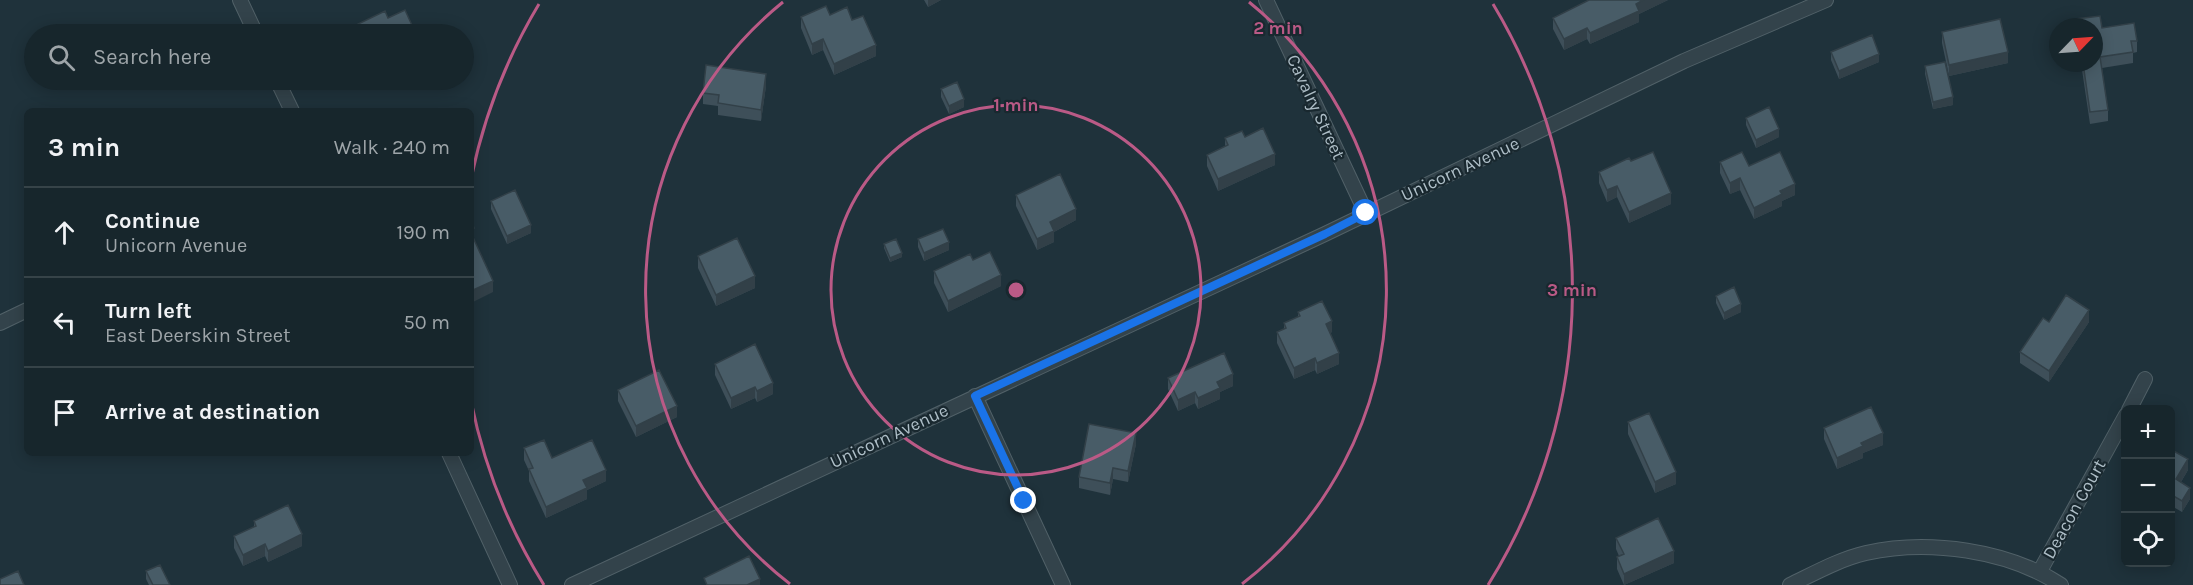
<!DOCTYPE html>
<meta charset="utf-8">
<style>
:root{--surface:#17262c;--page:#243238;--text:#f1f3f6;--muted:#9ea5a9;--line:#364348}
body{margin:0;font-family:Karla,sans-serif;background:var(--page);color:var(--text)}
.controls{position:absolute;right:18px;bottom:18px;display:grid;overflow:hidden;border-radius:9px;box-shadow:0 3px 15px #0003}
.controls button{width:54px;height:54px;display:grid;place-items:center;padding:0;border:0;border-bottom:2px solid var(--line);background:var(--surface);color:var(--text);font:30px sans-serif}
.compass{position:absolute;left:2049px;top:18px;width:54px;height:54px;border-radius:50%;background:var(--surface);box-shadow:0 3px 15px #0003;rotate:65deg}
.stop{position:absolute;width:18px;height:18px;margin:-14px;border:4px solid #1a73e8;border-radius:50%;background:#fff}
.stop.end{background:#1a73e8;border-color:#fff;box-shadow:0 2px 6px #0008}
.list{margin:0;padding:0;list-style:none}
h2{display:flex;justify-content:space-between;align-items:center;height:78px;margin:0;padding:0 24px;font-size:26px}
h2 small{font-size:20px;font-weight:400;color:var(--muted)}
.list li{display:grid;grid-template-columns:39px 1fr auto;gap:18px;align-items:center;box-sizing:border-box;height:90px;padding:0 24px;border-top:2px solid var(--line)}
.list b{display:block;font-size:22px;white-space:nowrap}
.list p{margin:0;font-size:20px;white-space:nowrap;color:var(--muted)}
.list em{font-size:20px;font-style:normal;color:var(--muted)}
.icon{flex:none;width:33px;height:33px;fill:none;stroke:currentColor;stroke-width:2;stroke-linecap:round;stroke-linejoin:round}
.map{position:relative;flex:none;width:2193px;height:585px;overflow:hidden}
.search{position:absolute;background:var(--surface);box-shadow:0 3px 15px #0003;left:24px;top:24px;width:450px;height:66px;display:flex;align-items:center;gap:15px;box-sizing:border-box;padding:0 21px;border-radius:33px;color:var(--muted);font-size:22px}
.panel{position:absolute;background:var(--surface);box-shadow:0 3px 15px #0003;left:24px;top:108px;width:450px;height:348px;border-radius:9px}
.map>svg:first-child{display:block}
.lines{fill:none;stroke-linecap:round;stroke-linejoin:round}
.minor-casing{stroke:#516168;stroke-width:16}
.minor{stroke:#33434b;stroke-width:14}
.wall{fill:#3e4f59}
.shaded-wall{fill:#324048}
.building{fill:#485c67;stroke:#324048;stroke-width:1.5}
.route{stroke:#1a73e8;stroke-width:8}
.ring{fill:none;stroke:#ba5a86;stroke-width:3}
.labels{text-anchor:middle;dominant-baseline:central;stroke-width:4.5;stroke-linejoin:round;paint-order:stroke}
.street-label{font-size:18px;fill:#aebec7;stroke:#19282f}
.centre{fill:#ba5a86;stroke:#19282f;stroke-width:3}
.ring-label{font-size:18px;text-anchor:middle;font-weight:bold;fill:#ba5a86;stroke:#19282f;stroke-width:4.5;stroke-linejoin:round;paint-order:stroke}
</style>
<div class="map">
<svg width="2193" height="585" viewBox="0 0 2193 585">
<rect width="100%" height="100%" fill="#1f323b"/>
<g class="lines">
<defs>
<path id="minor" d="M 240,0 L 256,34
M 1266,0 L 1366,213
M 277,80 L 292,111
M 0,323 L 27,310
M 975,396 L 1063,585
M 2129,410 L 2145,379
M 449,453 L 510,585
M 2040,571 L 2126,415
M 572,585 L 1325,234 L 1684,61 L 1826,0
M 1790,585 C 1815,573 1840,559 1866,553 C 1928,539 2008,550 2061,585"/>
</defs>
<!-- minor casing -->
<use href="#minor" class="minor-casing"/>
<!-- minor -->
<use href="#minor" class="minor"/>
</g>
<!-- wall -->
<path class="wall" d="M 924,0 L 941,0 L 928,7 Z
M 1589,0 L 1668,0 L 1639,14 L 1639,22 L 1590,44 L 1587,39 L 1564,50 L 1553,29 L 1553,18 Z
M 830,15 L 852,20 L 876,56 L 834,75 L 823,50 L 812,55 L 801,28 L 801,17 Z
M 388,18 L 416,34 L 358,34 L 358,24 Z
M 2076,19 L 2137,41 L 2137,52 L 2133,53 L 2133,63 L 2102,68 L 2108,110 L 2108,121 L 2090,124 L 2081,63 L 2094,63 L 2094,27 L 2076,27 Z
M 1942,32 L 2008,63 L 1949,76 L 1942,43 Z
M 1831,52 L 1879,62 L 1839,79 L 1831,60 Z
M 1925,66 L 1953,105 L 1933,109 L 1925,74 Z
M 766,86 L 761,121 L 718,115 L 718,106 L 703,104 L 703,93 Z
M 941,89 L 964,107 L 949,114 L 941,97 Z
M 1746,118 L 1779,137 L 1756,148 L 1746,125 Z
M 1245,137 L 1275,165 L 1218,191 L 1207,166 L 1207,155 L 1225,146 L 1225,138 Z
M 1720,162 L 1749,166 L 1795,195 L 1782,201 L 1782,206 L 1754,219 L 1740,190 L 1730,194 L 1720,173 Z
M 1599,172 L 1671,204 L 1629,223 L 1617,197 L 1607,202 L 1599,183 Z
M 1016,195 L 1076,220 L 1054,232 L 1054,242 L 1037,250 L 1016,206 Z
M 491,201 L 531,233 L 507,244 L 491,209 Z
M 918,239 L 949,250 L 924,261 L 918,247 Z
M 884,244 L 902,257 L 890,262 L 884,248 Z
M 698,256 L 755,288 L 716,306 L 698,268 Z
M 973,260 L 1001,286 L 948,312 L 934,283 L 934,271 Z
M 1716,296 L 1741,312 L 1724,320 L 1716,303 Z
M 1298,312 L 1332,332 L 1330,333 L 1339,364 L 1317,374 L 1315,370 L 1294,379 L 1277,343 L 1277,332 L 1284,329 L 1284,323 L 1298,317 Z
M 2049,322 L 2089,322 L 2049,382 L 2020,363 L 2020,352 Z
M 715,364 L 773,394 L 757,402 L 755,398 L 731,409 L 715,375 Z
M 1168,378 L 1233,386 L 1220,392 L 1220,399 L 1198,409 L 1195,403 L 1178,411 L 1168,389 Z
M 618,390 L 677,417 L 636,437 L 618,401 Z
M 1628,422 L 1676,484 L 1655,493 L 1628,434 Z
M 1824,428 L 1883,445 L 1863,453 L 1863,458 L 1837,469 L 1824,439 Z
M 1136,444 L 1128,482 L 1113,479 L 1110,495 L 1079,488 L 1079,477 Z
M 524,448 L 552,458 L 606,481 L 587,490 L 587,499 L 546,518 L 529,481 L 529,471 L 524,460 Z
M 2170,449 L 2188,470 L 2181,482 L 2190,499 L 2182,512 L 2170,505 Z
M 254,521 L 302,546 L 268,562 L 265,556 L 243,566 L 234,548 L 234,536 L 254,527 Z
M 1616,538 L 1674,563 L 1624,585 L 1617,569 L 1617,557 L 1619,556 L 1616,549 Z
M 146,571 L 170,585 L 149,585 L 146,579 Z"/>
<!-- shaded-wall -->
<path class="shaded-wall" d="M 928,0 L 941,0 L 928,7 Z
M 1643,0 L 1668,0 L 1639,14 L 1639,22 L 1590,44 L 1590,33 L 1636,4 Z
M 1587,28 L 1587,39 L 1564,50 L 1564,39 Z
M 823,39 L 823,50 L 812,55 L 812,44 Z
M 876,45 L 876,56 L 834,75 L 834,64 Z
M 2008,52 L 2008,63 L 1949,76 L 1949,65 Z
M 1879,54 L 1879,62 L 1839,79 L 1839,71 Z
M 766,74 L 766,86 L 761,121 L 761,110 Z
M 1953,97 L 1953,105 L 1933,109 L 1933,102 Z
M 964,99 L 964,107 L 949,114 L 949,106 Z
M 1779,129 L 1779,137 L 1756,148 L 1756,140 Z
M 1275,154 L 1275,165 L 1218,191 L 1218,179 Z
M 1740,178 L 1740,190 L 1730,194 L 1730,183 Z
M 1795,184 L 1795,195 L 1782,201 L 1782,206 L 1754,219 L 1754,208 L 1780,191 Z
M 1617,186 L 1617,197 L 1607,202 L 1607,190 Z
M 1671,193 L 1671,204 L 1629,223 L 1629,212 Z
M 1076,209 L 1076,220 L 1054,232 L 1054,242 L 1037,250 L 1037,239 L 1050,222 Z
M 531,225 L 531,233 L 507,244 L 507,236 Z
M 474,228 L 474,239 L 471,240 L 471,229 Z
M 949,242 L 949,250 L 924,261 L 924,253 Z
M 902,253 L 902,257 L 890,262 L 890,258 Z
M 1001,275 L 1001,286 L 948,312 L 948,301 Z
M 755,276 L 755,288 L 716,306 L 716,295 Z
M 493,281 L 493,292 L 471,303 L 471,291 Z
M 1741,304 L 1741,312 L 1724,320 L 1724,313 Z
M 2089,310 L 2089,322 L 2049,382 L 2049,371 Z
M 1332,321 L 1332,332 L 1326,335 L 1326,324 Z
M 1339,353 L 1339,364 L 1317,374 L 1317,363 Z
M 1315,358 L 1315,370 L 1294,379 L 1294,368 Z
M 1233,374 L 1233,386 L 1220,392 L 1220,399 L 1198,409 L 1198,398 L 1217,382 Z
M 773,383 L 773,394 L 757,402 L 757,391 Z
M 755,387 L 755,398 L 731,409 L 731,398 Z
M 1195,392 L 1195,403 L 1178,411 L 1178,400 Z
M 677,406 L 677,417 L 636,437 L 636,426 Z
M 1136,433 L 1136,444 L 1128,482 L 1128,471 Z
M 1883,433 L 1883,445 L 1863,453 L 1863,458 L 1837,469 L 1837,458 L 1861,443 Z
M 2188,459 L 2188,470 L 2176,490 L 2176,479 Z
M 1113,468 L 1113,479 L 1110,495 L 1110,483 Z
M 606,470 L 606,481 L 587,490 L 587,499 L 546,518 L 546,507 L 583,480 Z
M 1676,472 L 1676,484 L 1655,493 L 1655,482 Z
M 2190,488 L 2190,499 L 2182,512 L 2182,501 Z
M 302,534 L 302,546 L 268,562 L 268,551 Z
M 265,544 L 265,556 L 243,566 L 243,555 Z
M 1674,551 L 1674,563 L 1624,585 L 1624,574 Z
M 760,579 L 760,585 L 747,585 Z"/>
<!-- building -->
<path class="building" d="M 1589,0 L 1643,0 L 1636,4 L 1639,11 L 1590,33 L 1587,28 L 1564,39 L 1553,18 Z
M 826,6 L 830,15 L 847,7 L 852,20 L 863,16 L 876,45 L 834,64 L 823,39 L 812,44 L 801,17 Z
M 405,10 L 416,34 L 363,34 L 358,24 L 385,11 L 388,18 Z
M 2100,16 L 2102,28 L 2134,23 L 2137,41 L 2131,41 L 2133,52 L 2100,57 L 2108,110 L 2090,112 L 2083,63 L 2094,63 L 2094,27 L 2077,27 L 2076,19 Z
M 2000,19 L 2008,52 L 1949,65 L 1942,32 Z
M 1872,35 L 1879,54 L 1839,71 L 1831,52 Z
M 1945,62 L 1953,97 L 1933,102 L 1925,66 Z
M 706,65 L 766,74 L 761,110 L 718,103 L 719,95 L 703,93 Z
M 957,82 L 964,99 L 949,106 L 941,89 Z
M 1769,107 L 1779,129 L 1756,140 L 1746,118 Z
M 1263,128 L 1275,154 L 1218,179 L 1207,155 L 1228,145 L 1225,138 L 1242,131 L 1245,137 Z
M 1653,152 L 1671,193 L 1629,212 L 1617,186 L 1607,190 L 1599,172 L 1629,158 L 1631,161 Z
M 1742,152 L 1749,166 L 1780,152 L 1795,184 L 1780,191 L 1782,194 L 1754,208 L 1740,178 L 1730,183 L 1720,162 Z
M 1060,174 L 1076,209 L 1050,222 L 1054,231 L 1037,239 L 1016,195 Z
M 515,190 L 531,225 L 507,236 L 491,201 Z
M 471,220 L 474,228 L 471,229 Z
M 943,229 L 949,242 L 924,253 L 918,239 Z
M 471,233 L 493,281 L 471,291 Z
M 737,238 L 755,276 L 716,295 L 698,256 Z
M 896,239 L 902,253 L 890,258 L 884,244 Z
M 990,252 L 1001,275 L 948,301 L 934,271 L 970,254 L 973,260 Z
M 1734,287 L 1741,304 L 1724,313 L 1716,296 Z
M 2066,295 L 2089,310 L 2049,371 L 2020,352 L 2043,318 L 2049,322 Z
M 1322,301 L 1332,321 L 1326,324 L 1339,353 L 1317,363 L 1315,358 L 1294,368 L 1277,332 L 1286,328 L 1284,323 L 1300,316 L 1298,312 Z
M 755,344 L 773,383 L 757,391 L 755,387 L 731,398 L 715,364 Z
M 1224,353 L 1233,374 L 1217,382 L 1220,388 L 1198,398 L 1195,392 L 1178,400 L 1168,378 Z
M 659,370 L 677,406 L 636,426 L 618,390 Z
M 1871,407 L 1883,433 L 1861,443 L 1863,446 L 1837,458 L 1824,428 Z
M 1649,413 L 1676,472 L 1655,482 L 1628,422 Z
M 1089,424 L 1136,433 L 1128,471 L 1113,468 L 1110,483 L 1079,477 Z
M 544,440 L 552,458 L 592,440 L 606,470 L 583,480 L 587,488 L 546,507 L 529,469 L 533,468 L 524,448 Z
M 2170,449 L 2188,459 L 2176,479 L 2190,488 L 2182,501 L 2170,494 Z
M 288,505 L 302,534 L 268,551 L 265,544 L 243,555 L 234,536 L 256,526 L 254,521 Z
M 1658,518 L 1674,551 L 1624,574 L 1617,557 L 1624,554 L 1616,538 Z
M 749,556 L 760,579 L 747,585 L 707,585 L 704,578 Z
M 160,565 L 170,585 L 153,585 L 146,571 Z
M 18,571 L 24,585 L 0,585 L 0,579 Z"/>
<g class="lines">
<!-- route -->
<path class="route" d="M 1024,501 L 975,396 L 1325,234 L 1366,213"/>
</g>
<!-- distance rings -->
<g class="ring">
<circle cx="1016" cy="290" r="185"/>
<path d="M790 584A371 371 0 0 1 783 2M1249 2A371 371 0 0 1 1242 584"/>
<path d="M544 585A556 556 0 0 1 471 401M471 179A556 556 0 0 1 539 4M1493 4A556 556 0 0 1 1488 585"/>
</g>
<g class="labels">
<!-- street labels -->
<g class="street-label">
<text transform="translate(1316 107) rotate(65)">Cavalry Street</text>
<text transform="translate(1460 169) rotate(-25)">Unicorn Avenue</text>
<text transform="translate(889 436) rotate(-25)">Unicorn Avenue</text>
<text transform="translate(2074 509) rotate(-61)">Deacon Court</text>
</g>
</g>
<circle cx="1016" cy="290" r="9" class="centre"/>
<g class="ring-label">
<text x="1278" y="34">2 min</text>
<text x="1016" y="111">1 min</text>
<text x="1572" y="296">3 min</text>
</g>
</svg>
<div class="controls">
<button>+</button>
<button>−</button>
<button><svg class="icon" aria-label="locate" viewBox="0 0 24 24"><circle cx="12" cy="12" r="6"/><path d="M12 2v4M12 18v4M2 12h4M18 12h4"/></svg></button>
</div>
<svg class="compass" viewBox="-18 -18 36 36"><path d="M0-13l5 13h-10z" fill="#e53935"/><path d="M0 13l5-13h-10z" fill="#9ea5a9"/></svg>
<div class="stop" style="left:1366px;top:213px"></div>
<div class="stop end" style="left:1024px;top:501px"></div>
<div class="search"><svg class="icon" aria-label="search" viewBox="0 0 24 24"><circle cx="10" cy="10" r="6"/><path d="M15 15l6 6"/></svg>Search here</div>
<section class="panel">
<h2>3 min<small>Walk · 240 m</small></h2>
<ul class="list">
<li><svg class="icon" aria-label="ahead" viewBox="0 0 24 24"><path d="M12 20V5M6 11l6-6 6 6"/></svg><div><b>Continue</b><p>Unicorn Avenue</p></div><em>190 m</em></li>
<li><svg class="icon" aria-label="left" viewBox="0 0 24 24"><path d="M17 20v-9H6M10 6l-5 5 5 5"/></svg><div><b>Turn left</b><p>East Deerskin Street</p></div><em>50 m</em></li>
<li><svg class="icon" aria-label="arrive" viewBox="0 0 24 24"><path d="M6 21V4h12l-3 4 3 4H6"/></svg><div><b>Arrive at destination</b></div></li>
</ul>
</section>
</div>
